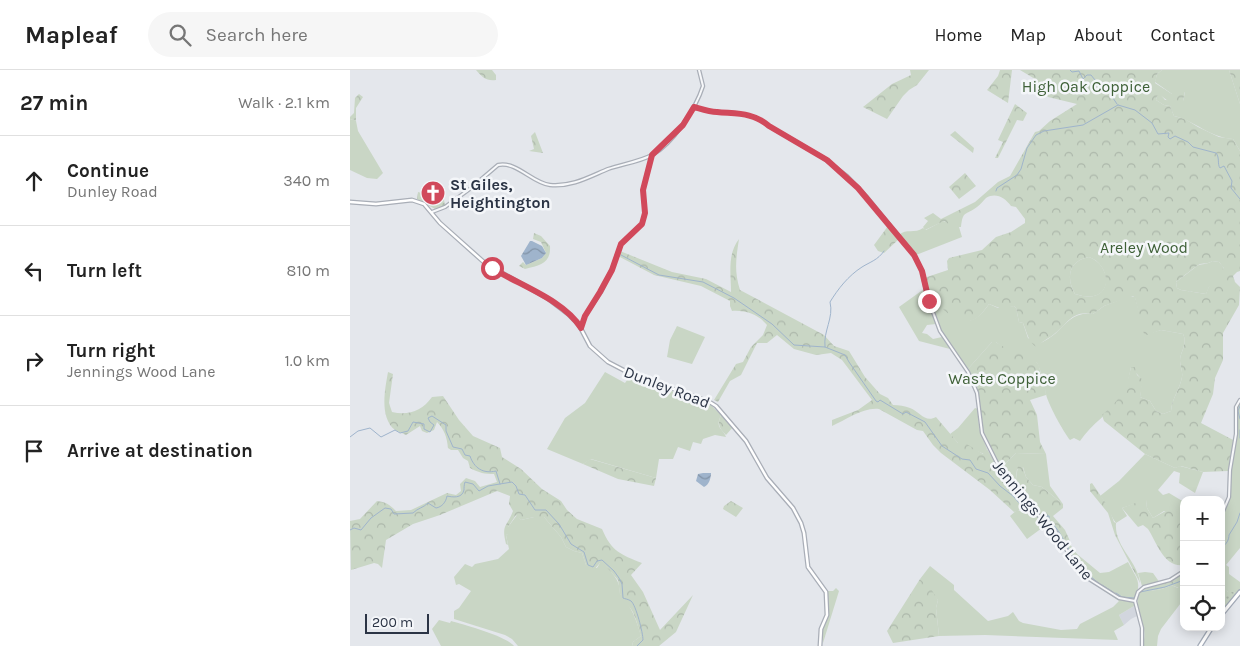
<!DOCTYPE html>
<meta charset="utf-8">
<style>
:root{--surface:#fff;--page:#f6f6f6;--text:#222;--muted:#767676;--line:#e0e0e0}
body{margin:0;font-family:Karla,sans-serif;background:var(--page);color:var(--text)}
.controls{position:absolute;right:15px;bottom:15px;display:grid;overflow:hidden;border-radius:10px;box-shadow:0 2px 12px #0003}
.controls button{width:45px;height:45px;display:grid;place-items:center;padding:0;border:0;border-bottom:1px solid var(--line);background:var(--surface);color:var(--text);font:25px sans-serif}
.scale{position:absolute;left:15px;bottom:12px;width:64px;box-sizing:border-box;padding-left:5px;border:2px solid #2b3445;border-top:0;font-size:14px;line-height:18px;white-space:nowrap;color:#2b3445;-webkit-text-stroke:4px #f4f6f9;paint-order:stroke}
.stop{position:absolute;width:15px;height:15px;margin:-11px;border:4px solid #d1495b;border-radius:50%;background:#fff}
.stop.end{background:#d1495b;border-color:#fff;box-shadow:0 1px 5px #0008}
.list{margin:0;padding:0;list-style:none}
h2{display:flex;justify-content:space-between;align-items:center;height:65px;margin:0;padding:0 20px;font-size:21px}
h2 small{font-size:16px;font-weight:400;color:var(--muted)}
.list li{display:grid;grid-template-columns:32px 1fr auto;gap:15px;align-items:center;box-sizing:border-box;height:90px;padding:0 20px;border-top:1px solid var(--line)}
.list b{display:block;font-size:19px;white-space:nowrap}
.list p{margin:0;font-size:16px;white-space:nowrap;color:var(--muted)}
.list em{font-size:16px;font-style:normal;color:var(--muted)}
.icon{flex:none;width:28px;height:28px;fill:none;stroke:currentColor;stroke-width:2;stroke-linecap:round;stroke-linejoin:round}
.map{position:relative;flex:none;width:890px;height:576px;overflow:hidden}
header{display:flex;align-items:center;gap:30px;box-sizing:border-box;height:70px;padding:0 25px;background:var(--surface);border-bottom:1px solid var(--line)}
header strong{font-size:24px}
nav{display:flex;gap:28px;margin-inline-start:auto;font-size:18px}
.search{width:350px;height:45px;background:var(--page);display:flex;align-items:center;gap:12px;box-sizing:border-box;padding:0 18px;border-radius:28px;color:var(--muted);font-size:19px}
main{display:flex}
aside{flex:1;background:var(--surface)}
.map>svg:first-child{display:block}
.built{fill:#d2d6de}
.green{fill:#c9d6c5}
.forest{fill:url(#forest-crowns);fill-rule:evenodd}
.cemetery{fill:url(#cemetery-stones)}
.park{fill:url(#park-dots)}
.water{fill:url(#water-waves)}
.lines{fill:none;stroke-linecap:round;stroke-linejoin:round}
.stream{stroke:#9fb4cc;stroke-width:1}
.street-casing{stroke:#a9aeb7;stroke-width:4.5}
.secondary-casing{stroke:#a9aeb7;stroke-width:5}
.primary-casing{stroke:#a3abb8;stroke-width:5.5}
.street{stroke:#f7f8fa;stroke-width:2}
.secondary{stroke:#fff;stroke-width:2.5}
.primary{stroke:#fff;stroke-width:3}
.route{stroke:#d1495b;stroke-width:6}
.labels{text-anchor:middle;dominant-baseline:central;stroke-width:5;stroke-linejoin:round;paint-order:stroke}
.park-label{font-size:16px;fill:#3f6138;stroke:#f4f6f9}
.poi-label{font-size:16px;font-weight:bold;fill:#2b3445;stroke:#f4f6f9;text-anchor:start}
.street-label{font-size:16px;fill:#2b3445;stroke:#f4f6f9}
</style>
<header>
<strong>Mapleaf</strong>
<div class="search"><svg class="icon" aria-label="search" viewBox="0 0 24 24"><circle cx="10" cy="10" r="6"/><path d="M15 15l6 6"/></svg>Search here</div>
<nav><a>Home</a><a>Map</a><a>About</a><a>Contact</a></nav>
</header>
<main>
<aside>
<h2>27 min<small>Walk · 2.1 km</small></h2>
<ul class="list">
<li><svg class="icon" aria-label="ahead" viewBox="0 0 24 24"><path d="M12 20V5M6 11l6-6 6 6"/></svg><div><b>Continue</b><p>Dunley Road</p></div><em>340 m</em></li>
<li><svg class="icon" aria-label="left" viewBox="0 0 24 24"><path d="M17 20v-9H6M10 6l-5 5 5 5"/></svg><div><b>Turn left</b></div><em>810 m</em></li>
<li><svg class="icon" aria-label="right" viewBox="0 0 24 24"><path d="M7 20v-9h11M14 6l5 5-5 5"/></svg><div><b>Turn right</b><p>Jennings Wood Lane</p></div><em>1.0 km</em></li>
<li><svg class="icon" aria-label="arrive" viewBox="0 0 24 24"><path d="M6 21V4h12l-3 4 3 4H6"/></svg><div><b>Arrive at destination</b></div></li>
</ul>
</aside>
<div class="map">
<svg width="890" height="576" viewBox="0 0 890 576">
<defs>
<pattern id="forest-crowns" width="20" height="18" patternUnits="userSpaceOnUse" patternTransform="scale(1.25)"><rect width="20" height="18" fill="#c9d6c5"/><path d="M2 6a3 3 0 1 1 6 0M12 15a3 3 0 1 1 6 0" fill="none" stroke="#adb8ab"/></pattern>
<pattern id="cemetery-stones" width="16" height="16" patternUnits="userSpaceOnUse" patternTransform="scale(1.25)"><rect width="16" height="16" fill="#c9d6c5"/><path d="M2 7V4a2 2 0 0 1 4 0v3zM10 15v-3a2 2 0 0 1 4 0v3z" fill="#adb8ab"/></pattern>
<pattern id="park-dots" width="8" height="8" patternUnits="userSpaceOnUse" patternTransform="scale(1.25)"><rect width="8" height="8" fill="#c9d6c5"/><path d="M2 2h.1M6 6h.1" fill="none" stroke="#adb8ab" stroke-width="1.8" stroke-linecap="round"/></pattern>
<pattern id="water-waves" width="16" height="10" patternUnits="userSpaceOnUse" patternTransform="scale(1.25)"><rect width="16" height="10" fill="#9fb4cc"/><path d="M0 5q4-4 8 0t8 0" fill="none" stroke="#8293a7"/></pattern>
</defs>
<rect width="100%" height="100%" fill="#e4e7ec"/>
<!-- built -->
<path class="built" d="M 784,536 L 787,546 L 781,549 L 774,555 L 769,545 Z"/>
<!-- green -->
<path class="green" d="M 812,0 L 879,0 L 890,34 L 890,81 L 883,69 C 858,67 846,51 824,46 L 820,36 L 814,35 L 806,30 L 807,26 L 810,24 L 815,30 L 833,31 L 835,22 L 826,25 L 822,24 L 805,12 L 807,4 Z
M 3,49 L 6,51 L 8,61 L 33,103 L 27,109 L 17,108 L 0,100 L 0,50 Z
M 593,151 L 609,157 L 612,167 L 566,185 L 549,165 C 556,158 565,164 573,158 L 576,160 Z
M 739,187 C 763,195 765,237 725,224 C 716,208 718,191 739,187 Z
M 862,191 L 869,192 L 874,198 L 859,217 L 856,224 L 831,220 L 827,218 L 826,212 C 833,207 840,201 847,196 C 852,193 857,195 862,191 Z
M 574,219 L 586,254 L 577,255 L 572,263 L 577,264 L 583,269 L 592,267 L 600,279 L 569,271 L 549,237 Z
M 780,226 L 785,227 L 795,264 L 797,264 L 811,260 L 833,264 C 838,274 830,282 830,291 C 830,296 833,301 832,307 C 830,319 822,328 821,341 L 813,344 L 806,341 L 800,331 L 790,327 L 792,310 L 781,297 C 779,307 777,318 771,327 C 760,343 741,354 730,371 L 724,368 L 720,370 C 714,363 697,332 696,324 C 694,313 692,303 687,293 L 653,278 L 646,272 L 642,272 L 617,300 L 591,261 L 582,236 L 591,235 C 611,252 621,260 639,234 L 648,238 L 664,236 L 666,238 L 669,252 L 673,253 L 678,268 L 689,274 C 695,271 701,267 706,263 C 717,252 726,241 743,244 L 754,236 Z
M 327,256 L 355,267 L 342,294 L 317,287 L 320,270 Z
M 255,302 L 275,313 L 280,306 L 361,335 L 371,345 C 365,359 372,357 376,367 L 365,365 L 353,369 L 351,374 L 343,372 L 340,381 L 328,377 L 323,389 L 309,389 L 306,408 L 241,389 L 233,394 L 197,379 L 215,348 L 235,333 Z
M 890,332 L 890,478 L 876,495 L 879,497 L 879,504 L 890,512 L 890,520 L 887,524 L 883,522 L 878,522 L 871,517 L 871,447 L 880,427 L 881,395 L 887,368 L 887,338 Z
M 625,338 L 628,339 L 629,358 L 637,379 L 634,384 L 608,373 L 600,364 L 608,358 Z
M 666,383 L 696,384 L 700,416 L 713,434 L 692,417 L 683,415 L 676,407 L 673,397 L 667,399 L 666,409 L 661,412 L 649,396 L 654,395 Z
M 795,384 L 825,398 L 830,396 L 853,402 L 845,423 L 829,413 L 830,403 L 824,401 L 808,420 L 813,425 L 819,423 L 834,432 L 834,445 L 814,441 L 803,448 L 797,438 L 796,430 L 772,438 L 777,446 L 766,453 C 760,446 758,434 750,426 L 769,411 Z
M 667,440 L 678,443 L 701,458 L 692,458 L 677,469 L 660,446 Z
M 167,445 L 171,450 L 184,447 L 194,447 L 211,467 L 216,477 L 224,481 L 232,483 L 236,495 L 247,498 L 250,493 L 254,493 C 263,505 270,509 270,524 C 282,537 286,549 291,566 L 283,572 L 282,576 L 168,576 L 162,569 L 155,565 L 104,549 L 104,541 L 109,538 L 121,521 L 109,514 L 106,515 L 104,507 L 115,494 L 122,497 L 125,494 L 148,489 L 159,479 L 156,465 L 158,464 L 158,457 Z
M 719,473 L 727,484 L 750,503 L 759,502 L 778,492 C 786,508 793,512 784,529 C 773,529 767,525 758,519 C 736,507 725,498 715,474 Z
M 580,496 L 604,515 L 604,520 L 638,551 L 658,546 L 663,542 L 669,551 L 673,553 L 711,560 L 727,559 L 730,554 L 763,537 L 769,531 L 741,512 L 769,529 L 784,532 L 784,536 L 769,545 L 774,555 L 764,561 L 768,570 L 635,565 L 589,566 L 586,538 L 588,530 L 570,509 Z
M 795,502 L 803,503 L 810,513 L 792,516 L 788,503 Z
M 831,515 L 834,515 L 834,529 L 811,559 L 808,566 L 807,576 L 793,576 C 794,571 795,565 794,560 C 790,546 783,534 791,520 C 799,522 813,520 821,515 L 828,518 Z
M 486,518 L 489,521 L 473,573 L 472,559 L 478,545 L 477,521 L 483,521 Z
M 89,550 L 100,553 L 101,551 C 115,555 156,566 164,576 L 91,576 L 82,559 Z"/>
<!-- forest -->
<path class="forest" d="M 126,0 L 142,0 L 146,5 L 146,10 C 136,11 133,8 126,0 Z
M 560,0 L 579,0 L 567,15 L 559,20 L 553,26 L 537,49 L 513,37 L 542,14 L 561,5 Z
M 650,0 L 662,0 L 658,33 L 637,20 L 648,6 Z
M 670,0 L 812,0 L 807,4 L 805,13 L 822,24 L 826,24 L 835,21 L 833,31 L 818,31 L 810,25 L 807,26 L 806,30 L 814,35 L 820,36 L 824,46 L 835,49 L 848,57 L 869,67 L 883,69 L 890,81 L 890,201 L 887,202 L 883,206 L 885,212 L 890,217 L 889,235 L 873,263 L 873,290 L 865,308 L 863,324 L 851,353 L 885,371 L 878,401 L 853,402 L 831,396 L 825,398 L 795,384 L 754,351 L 752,345 C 770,330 776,320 781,297 L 785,297 L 787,305 L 793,310 L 790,327 L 800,331 L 806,341 L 813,344 L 821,341 C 822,328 830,319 832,307 C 833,301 830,296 830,291 C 830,282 838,274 833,264 L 811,260 L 797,265 L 794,264 L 785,228 L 783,226 L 754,236 L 743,244 C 721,240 717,255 703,265 C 698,269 691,271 688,278 C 678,273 677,262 673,253 L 669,252 L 666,238 L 664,236 L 652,239 L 639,234 C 629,248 620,258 602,246 C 597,243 593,240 590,235 L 581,236 L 574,208 L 598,200 L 597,191 L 599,188 L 632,180 L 646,167 L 661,162 L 675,153 L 675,149 L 666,137 L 661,136 C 655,128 646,122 636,128 C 633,131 631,134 627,137 C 615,146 613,140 611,157 L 603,157 L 594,151 L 575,160 L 573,157 L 578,151 L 574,148 L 583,143 L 591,149 L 625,132 L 648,112 L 660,106 L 685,62 L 689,61 L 700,51 L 727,34 L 698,27 L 685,9 ZM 739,187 C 763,195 764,237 725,224 C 716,208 718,191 739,187 ZM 862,191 L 869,192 L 874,198 L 863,205 C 862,213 858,217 856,224 L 831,220 L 827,218 L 826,212 C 830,209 846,196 850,194 C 856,193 858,194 862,191 Z
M 879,0 L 890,0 L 890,34 Z
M 9,24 L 13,27 L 6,38 L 6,51 L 3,49 L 0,50 L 0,47 L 4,43 L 5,28 Z
M 665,34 L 677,43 L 673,51 L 667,50 L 648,88 L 645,88 L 653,72 L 648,70 Z
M 605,61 L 624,78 L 623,83 L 600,65 Z
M 185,62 L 193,83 L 179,81 L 184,79 L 181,66 Z
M 615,103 L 626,116 L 609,129 L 599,117 Z
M 538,156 L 549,169 L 534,183 L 528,181 L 524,175 Z
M 184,163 L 191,166 L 200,176 C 201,193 191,195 175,199 L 169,196 L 173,192 L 176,195 L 192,188 L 196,183 L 191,172 L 183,169 Z
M 389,169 C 386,189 384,201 390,220 L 474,265 L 484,276 L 499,281 L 515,307 L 530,324 L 538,328 L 543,335 C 549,335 555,336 560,338 C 570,342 575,353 586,347 L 608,373 L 615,373 L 633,384 L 637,379 C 647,396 655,410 669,423 L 670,421 L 661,412 L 666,409 L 668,395 L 670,394 L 672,395 L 676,407 L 683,415 L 692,417 L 713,434 L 713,438 L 703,446 L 715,460 L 720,471 L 719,473 L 715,474 L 704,458 L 695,450 L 687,450 L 678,443 L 674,443 L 670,440 L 664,442 L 640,420 L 591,383 L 583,375 L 573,361 L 567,360 L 529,339 C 513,337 496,350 482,356 L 482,350 L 508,340 L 522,330 L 492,290 L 481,283 L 466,285 L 444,279 L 427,265 L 417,273 L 407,273 L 391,305 L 380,311 L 368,332 L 364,330 L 386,294 L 393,292 L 401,277 L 413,265 L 417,255 C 409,245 396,240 382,241 L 380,236 L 380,231 L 351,216 L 304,205 L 268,186 L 270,181 L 322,202 L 356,209 L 381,222 C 381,205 377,184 389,169 Z
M 642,272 L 646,272 C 658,282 678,282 688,294 C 690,298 690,302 692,306 C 694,313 696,318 696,325 L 680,330 L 687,345 L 690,372 L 696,384 L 666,383 L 654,395 L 649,396 C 644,383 636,373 633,360 C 627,339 629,319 617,300 Z
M 38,302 L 43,304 L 39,333 L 42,342 C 58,346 72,341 82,327 L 93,326 L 109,350 L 123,366 L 150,378 L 152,387 L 171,399 L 192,419 L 211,431 L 217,440 L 227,449 L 252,459 C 262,482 270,484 292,493 L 281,505 L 293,522 L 310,560 L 343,525 L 326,562 L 309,576 L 282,576 L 283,572 L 291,566 C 286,551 285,538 271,530 L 268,510 L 254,494 L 250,493 L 242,502 L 236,495 L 232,483 L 224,481 L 216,477 L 211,467 L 194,447 L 184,447 L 171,450 L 166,445 L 158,457 L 159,464 L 156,465 L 158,475 L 156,474 C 151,454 157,457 163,441 L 159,434 L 160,426 L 147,421 L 90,445 L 63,454 L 36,470 L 32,498 L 28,494 L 24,493 L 1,500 L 0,451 L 10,449 L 27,431 C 36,432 40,435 46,441 L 61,440 L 97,423 L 106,425 L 111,421 L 110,414 L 116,408 L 125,411 L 130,417 L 147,412 L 144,404 C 135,404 129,403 120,398 L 118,391 L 113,388 L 108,380 L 101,380 L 98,378 C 97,367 94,359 87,352 L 84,360 L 77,363 L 72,361 L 70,356 L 56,365 C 53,363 48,362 45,360 C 29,347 35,319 38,302 Z
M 371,345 L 383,357 L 376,365 C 369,358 367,354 371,345 Z
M 240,389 L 306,408 L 304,416 L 268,409 L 233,394 Z
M 742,413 L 759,438 L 764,452 L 766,453 C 764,477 788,491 790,513 L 765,465 L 758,443 L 740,421 L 740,414 Z
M 796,429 L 797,438 L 803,448 L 821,438 L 834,445 L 834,495 C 814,498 807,473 798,459 L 793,455 L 788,457 L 772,438 Z
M 381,431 L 393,438 L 386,447 L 373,439 L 374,436 Z
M 834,502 L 834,515 L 831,515 L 829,518 L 821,515 C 813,520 799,522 791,520 L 822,511 Z
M 570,509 L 581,519 L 588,530 L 586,538 L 589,566 L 543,573 L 537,561 Z"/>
<!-- cemetery -->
<path class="cemetery" d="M 81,121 L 93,123 L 95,136 L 85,139 L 67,129 L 68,122 L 75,124 Z"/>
<!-- park -->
<path class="park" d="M 871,516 L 878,522 L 883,522 L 887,524 L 872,542 Z"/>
<!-- water -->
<path class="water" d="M 182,171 L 192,176 L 196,183 L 192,188 L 176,195 L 171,186 L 180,171 Z
M 353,403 L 361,403 C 361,408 359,415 354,417 L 346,411 L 348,404 Z"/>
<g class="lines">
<!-- stream -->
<path class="stream" d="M 720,0 L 722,2 L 729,1 L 733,9 L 737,5 L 741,5 L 745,10 L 756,14 L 757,19 L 767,34
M 768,35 L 785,40 L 802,53 L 808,64 L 819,63 L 818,67 L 820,69 L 825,66 L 838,72 L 843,77 L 866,83 C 870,88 867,94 870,98 L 874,96 L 882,111 L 881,118 L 890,129
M 646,121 L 647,118 L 667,105 L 671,99 L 677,78 L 686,65 L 694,61 L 733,55 L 768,35
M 271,185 L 309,205 L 353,212 L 384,228 L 422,254 L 444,275 L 475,277 L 495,285 L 499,292 L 526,331 L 528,332 L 530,330 L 553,344 L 556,342 L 575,352 L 592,376 L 612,389 L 620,390 L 626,399 L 638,403 L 650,416 L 663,426 L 678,443
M 475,277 C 473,261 484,248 480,232 C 488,219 498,206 512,197 C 520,192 528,190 534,181
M 890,336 L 888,341 L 890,349
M 890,360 L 890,368
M 0,367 L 8,361 L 20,358 L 31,367 L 45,360 L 50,363 L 58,361 L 63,352 L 74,354 L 74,359 L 80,362 L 84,355 L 80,352 L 78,348 L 82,346 L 96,355 L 96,361 L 103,377 L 112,379 L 115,385 L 120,386 C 124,398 133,404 146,401 L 150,414
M 694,449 L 697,446 L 699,446 L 699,450 C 711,461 716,476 725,490 C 728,496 744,510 750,514
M 0,460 L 4,458 L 11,460 L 21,448 L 35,438 L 41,439 L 44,444 L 63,443 C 68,438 73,438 78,433 L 86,438 C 92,437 96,432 97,426 C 102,427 112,429 114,420 C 114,418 114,415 115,412 L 123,414 L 129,421 L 138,416 L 162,412 L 166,416 L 169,424 L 175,425 L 185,440 L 196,440 L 209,454 L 221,474 L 234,482 L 238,495 L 243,497 L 247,491 L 252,490 L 264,501 L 269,508 L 272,514 L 273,528 C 275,529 278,529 281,531 C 286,535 293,563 293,570 L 287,576
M 871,477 C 877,475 879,469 879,465 L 887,452 L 890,443
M 752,515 L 763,522
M 790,522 L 815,517 L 834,510
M 766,523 L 772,527 L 784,528"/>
<defs>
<path id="street" d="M 344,37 C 351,39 359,42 367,42 C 386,44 403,42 419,56 L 472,87 L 497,106 L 516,126 L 564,185 L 572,201 L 577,226 L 590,261 L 618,302 L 627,323 L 632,363 L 650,399 L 688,445 L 705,461 L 725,494 L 739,509 L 769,528 L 785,531
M 82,142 L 95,137 L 121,118 L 148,95 C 167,91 182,113 200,115 C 222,117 239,107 258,99 C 272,94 289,92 302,85 C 323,74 346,38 353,16 L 349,0
M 231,257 L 235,246 L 251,222 L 262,199 L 271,174 L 292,154 L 295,143 L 293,120 L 302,85
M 871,446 L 879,427 L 880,400 L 886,364 L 886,337 L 890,330
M 792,576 L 792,558 L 785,531 L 788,522 L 794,517 L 820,510 L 834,501"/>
<path id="secondary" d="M 0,132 L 26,134 L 62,130 L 74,134 L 90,153 L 136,194 L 197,228 L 218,244 L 229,255 L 240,276 L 258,292 L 281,304 L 358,331 L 366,336 L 396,371 L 417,408 L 443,438 L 451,453 L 454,463 L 458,497 L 476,522 L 477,545 L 471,559 L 470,576"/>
<path id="primary" d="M 871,545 L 890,522
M 850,576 L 862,557"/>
</defs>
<!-- street casing -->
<use href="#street" class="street-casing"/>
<!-- secondary casing -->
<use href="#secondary" class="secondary-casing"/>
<!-- primary casing -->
<use href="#primary" class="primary-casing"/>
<!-- street -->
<use href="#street" class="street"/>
<!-- secondary -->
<use href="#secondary" class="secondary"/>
<!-- primary -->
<use href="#primary" class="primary"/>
</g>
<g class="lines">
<!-- route -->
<path class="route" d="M 142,198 C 169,215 214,230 231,258 L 235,246 L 250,222 L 262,200 L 271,174 L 292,154 L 295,143 L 293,120 L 302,85 L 333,55 L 344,37 C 351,39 359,42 367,42 C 386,44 403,42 419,56 L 477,90 L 508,118 L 564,185 L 572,201 L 579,231"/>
</g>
<!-- icons -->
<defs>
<symbol id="church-disc" viewBox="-11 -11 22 22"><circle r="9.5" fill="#d1495b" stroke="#f4f6f9"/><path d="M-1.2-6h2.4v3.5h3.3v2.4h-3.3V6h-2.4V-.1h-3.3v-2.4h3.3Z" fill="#fff"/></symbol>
</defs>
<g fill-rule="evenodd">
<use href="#church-disc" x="69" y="109" width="28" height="28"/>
</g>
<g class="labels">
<!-- park labels -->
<g class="park-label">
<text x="736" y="16">High Oak Coppice</text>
<text x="794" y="177">Areley Wood</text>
<text x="652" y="308">Waste Coppice</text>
</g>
<!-- poi labels -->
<g class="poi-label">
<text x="100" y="114">St Giles,<tspan x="100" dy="18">Heightington</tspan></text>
</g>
<!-- street labels -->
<g class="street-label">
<text transform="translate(317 317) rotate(21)">Dunley Road</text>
<text transform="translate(693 450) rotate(51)">Jennings Wood Lane</text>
</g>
</g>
</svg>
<div class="controls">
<button>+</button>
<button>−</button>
<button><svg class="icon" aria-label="locate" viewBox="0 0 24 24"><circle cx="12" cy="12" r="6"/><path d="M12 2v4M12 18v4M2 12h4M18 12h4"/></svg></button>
</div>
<div class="scale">200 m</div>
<div class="stop" style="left:142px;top:198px"></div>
<div class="stop end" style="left:579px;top:231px"></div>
</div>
</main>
